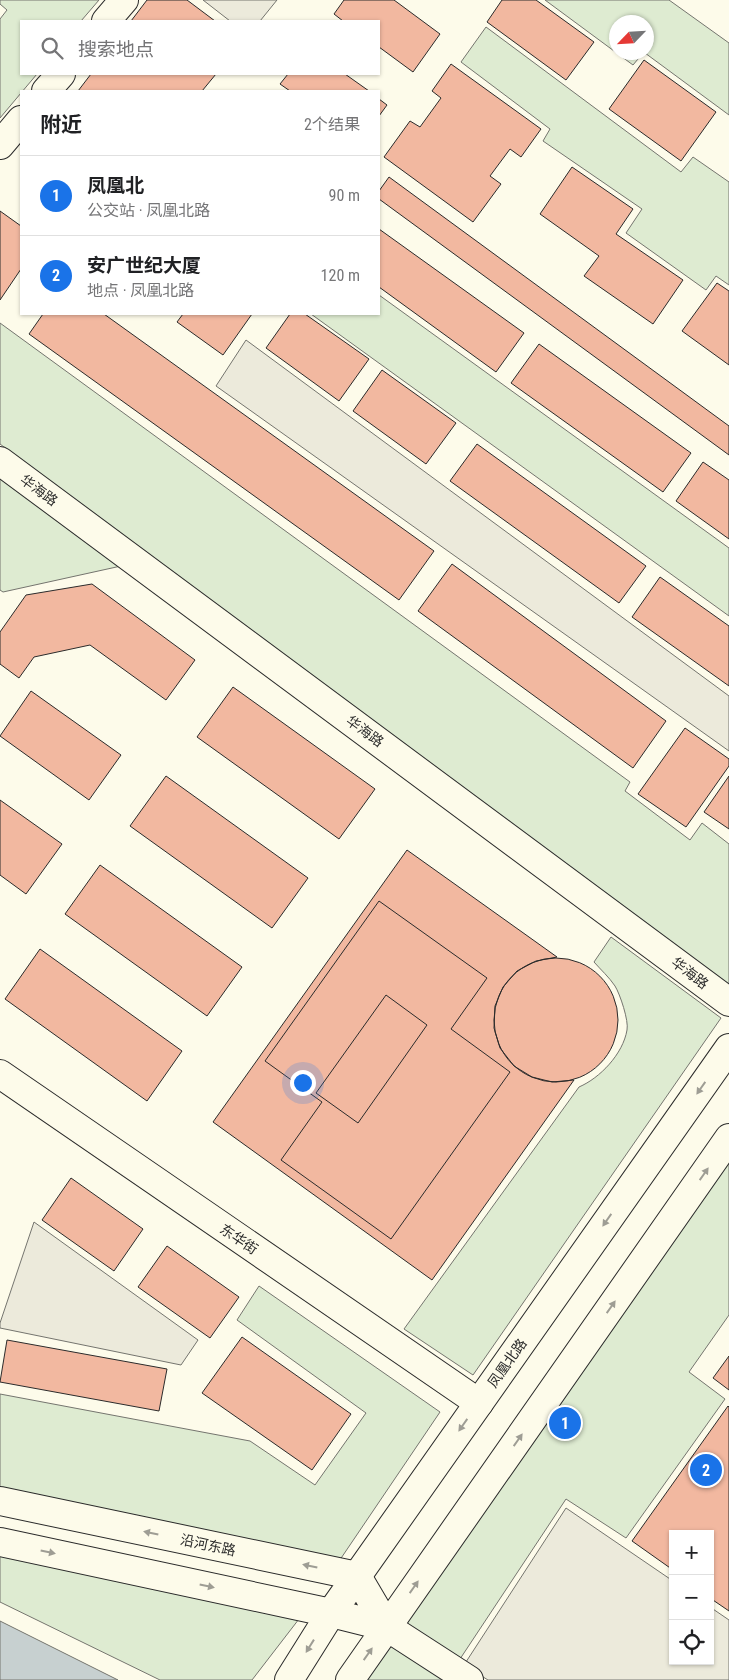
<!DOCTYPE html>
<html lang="zh">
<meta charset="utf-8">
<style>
:root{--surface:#fff;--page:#f2f2f2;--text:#202124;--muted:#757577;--line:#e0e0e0;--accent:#1a73e8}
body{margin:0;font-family:"Roboto Condensed","Noto Sans SC",sans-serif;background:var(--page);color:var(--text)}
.controls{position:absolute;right:15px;bottom:15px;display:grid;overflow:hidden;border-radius:0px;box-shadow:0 1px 4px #0004}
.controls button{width:45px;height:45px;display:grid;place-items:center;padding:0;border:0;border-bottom:1px solid var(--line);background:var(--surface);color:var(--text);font:25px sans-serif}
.compass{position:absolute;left:609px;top:15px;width:45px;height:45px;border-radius:50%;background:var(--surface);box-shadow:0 1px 4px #0004;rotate:245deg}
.you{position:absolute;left:302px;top:1082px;width:18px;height:18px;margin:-12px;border:4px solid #fff;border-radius:50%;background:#1a73e8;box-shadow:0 0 0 8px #1a73e833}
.badge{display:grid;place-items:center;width:32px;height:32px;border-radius:50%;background:var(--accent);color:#fff;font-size:16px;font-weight:700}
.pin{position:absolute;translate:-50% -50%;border:2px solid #fff;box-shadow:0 1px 5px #0006}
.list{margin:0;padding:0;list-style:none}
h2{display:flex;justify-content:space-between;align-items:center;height:65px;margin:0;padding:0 20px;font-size:21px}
h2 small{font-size:16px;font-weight:400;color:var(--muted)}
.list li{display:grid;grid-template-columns:32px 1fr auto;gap:15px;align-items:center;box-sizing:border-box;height:80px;padding:0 20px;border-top:1px solid var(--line)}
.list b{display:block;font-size:19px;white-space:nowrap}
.list p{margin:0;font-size:16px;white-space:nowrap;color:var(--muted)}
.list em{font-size:16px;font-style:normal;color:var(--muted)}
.icon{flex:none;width:28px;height:28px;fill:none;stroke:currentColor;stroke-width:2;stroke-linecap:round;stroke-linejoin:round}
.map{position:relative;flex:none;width:729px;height:1680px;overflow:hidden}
.search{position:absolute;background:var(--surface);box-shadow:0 1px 4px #0004;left:20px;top:20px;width:360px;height:55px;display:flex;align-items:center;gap:12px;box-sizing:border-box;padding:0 18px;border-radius:0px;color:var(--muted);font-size:19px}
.panel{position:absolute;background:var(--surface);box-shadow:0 1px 4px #0004;left:20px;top:90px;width:360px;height:225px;border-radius:0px}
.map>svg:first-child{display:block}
.green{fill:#deebd1;stroke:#74746e}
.parking{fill:#eceadb;stroke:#74746e}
.water{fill:#c7d0d0;stroke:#74746e}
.building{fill:#f2b8a0;stroke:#2b2b2b}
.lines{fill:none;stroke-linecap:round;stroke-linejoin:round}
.minor-casing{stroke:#2b2b2b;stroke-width:30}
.tertiary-casing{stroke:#2b2b2b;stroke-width:30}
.primary-casing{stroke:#2b2b2b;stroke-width:30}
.minor{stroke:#fdfbea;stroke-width:28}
.tertiary{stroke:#fdfbea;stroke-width:28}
.primary{stroke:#fdfbea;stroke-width:28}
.oneway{fill:#9e9d94}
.labels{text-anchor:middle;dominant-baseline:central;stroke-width:4;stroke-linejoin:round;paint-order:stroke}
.street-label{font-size:14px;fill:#2b2b2b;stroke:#fdfbea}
</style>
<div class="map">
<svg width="729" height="1680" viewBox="0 0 729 1680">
<rect width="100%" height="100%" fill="#fdfbea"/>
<!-- green -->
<path class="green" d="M 0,0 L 99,0 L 81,21 L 21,21 L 21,74 L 37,74 L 0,118 L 0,19 L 7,10 L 0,4 Z
M 545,0 L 669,0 L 729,43 L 729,115 L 645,53 L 646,52 L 646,22 L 616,22 L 616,52 L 643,53 L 633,65 Z
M 486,27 L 681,172 L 693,157 L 729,182 L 729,285 L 716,276 L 706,290 L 626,233 L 642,209 L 543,141 L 550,129 L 461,62 Z
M 379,295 L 729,548 L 729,616 L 311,314 L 379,314 Z
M 0,323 L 630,782 L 625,791 L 690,840 L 702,823 L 729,844 L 729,989 L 0,444 Z
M 0,478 L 121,566 L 3,592 L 0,590 Z
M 611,937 L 721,1018 L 473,1375 L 404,1329 L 579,1087 C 600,1078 623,1054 627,1030 C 629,1021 620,994 615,986 C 609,977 601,970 594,962 Z
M 729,1149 L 729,1315 L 689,1372 L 725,1399 L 626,1538 L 566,1499 L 458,1662 L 399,1622 Z
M 259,1286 L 440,1412 L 329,1576 L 0,1492 L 0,1394 L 250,1441 L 315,1485 L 366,1413 L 237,1320 Z
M 0,1533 L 309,1606 L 252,1680 L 160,1680 L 0,1602 Z
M 388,1636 L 455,1680 L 358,1680 Z"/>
<!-- parking -->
<path class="parking" d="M 203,0 L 277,0 L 260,21 L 230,21 Z
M 246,340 L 729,696 L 729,751 L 216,386 Z
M 34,1222 L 198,1340 L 181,1365 L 0,1328 L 0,1323 Z
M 566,1508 L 673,1581 L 673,1661 L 710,1661 L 710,1607 L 729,1620 L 729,1680 L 488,1680 L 464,1665 Z"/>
<!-- water -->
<path class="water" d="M 0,1621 L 118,1680 L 0,1680 Z"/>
<!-- building -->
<path class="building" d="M 147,0 L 187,0 L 215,21 L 131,21 Z
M 344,0 L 394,0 L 440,34 L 413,72 L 379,47 L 379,21 L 343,21 L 334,14 Z
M 502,0 L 536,0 L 594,42 L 566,80 L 487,22 Z
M 644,60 L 716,112 L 681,161 L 609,109 Z
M 451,64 L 541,129 L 521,157 L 510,149 L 490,176 L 501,184 L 473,222 L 384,157 L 410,121 L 420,127 L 441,98 L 432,91 Z
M 91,74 L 216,74 L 202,91 L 78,91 Z
M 288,74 L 345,74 L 369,91 L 290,91 L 280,84 Z
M 379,99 L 387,105 L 379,116 Z
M 572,167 L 633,209 L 616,234 L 683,280 L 653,324 L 584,276 L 599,256 L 540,214 Z
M 389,177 L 729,426 L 729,455 L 379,199 L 379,191 Z
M 0,211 L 21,226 L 21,269 L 0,300 Z
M 379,229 L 524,333 L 496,372 L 379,287 Z
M 717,283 L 729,291 L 729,365 L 682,331 Z
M 43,314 L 104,314 L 434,551 L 399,600 L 29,334 Z
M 183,314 L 252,314 L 223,355 L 177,322 Z
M 290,314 L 305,314 L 369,359 L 339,401 L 266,348 Z
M 539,344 L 691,453 L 663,492 L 511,383 Z
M 382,370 L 456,423 L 426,464 L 353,411 Z
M 477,444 L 646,566 L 619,603 L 450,481 Z
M 703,462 L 729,480 L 729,539 L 676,501 Z
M 452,564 L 666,721 L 633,768 L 418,611 Z
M 660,577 L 729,626 L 729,686 L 632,617 Z
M 92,584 L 195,660 L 166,700 L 90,645 L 34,657 L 19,678 L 0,664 L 0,632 L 26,595 Z
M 233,687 L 375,789 L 339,839 L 197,737 Z
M 31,691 L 121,755 L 89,800 L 0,736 Z
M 685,728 L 729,759 L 729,766 L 686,827 L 638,794 Z
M 166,776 L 308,878 L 272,928 L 130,826 Z
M 729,776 L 729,829 L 704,812 Z
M 0,800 L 62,844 L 26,894 L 0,875 Z
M 407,850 L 557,957 L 536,961 L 517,971 L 503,987 L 495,1006 L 494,1028 L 500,1048 L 514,1066 L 532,1077 L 552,1082 L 574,1080 L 432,1280 L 213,1122 Z
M 100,865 L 242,967 L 207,1016 L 65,914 Z
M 379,901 L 487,978 L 451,1029 L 510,1072 L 391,1239 L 281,1160 L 322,1102 L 265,1061 Z
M 40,949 L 182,1051 L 147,1101 L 5,999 Z
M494 1020a62 62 0 1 1 124 0a62 62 0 1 1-124 0Z
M 386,995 L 427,1025 L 358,1123 L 316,1093 Z
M 71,1178 L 143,1229 L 114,1271 L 42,1220 Z
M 167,1246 L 239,1297 L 210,1338 L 138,1287 Z
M 242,1337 L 351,1414 L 312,1470 L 202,1393 Z
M 7,1340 L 167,1369 L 159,1411 L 0,1382 Z
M 729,1356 L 729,1390 L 713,1378 Z
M 728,1406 L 729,1407 L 729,1611 L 710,1598 L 710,1534 L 673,1534 L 673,1570 L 632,1541 Z"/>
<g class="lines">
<defs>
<path id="minor" d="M 106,21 L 124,0
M 46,91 L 61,74
M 0,145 L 21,120
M 0,461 L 729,1002
M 0,1074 L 479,1403"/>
<path id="tertiary" d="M 0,1501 L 357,1576 L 387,1627
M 0,1542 L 331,1613 L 387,1627 L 469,1680"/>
<path id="primary" d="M 289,1680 L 331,1613 L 729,1048
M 350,1680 L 729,1138"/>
</defs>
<!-- minor casing -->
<use href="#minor" class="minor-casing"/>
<!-- tertiary casing -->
<use href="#tertiary" class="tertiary-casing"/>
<!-- primary casing -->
<use href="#primary" class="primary-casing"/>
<!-- minor -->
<use href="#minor" class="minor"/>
<!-- tertiary -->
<use href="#tertiary" class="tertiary"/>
<!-- primary -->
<use href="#primary" class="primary"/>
</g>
<!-- one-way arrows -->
<defs><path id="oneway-solid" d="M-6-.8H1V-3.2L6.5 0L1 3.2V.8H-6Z" transform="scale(1.25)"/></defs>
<g class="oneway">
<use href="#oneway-solid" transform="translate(701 1088) rotate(125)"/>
<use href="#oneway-solid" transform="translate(704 1174) rotate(-55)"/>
<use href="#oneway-solid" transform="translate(607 1220) rotate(125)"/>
<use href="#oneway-solid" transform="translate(611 1307) rotate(-55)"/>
<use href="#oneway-solid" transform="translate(463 1425) rotate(125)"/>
<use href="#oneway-solid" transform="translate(518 1440) rotate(-55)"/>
<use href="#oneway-solid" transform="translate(151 1533) rotate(-168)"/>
<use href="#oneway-solid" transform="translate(48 1552) rotate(12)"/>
<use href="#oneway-solid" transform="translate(310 1566) rotate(-168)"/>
<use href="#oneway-solid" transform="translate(207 1586) rotate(12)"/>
<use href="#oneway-solid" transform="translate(414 1587) rotate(-55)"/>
<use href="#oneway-solid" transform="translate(310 1646) rotate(122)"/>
<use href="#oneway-solid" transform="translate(368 1654) rotate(-55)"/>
</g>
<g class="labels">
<!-- street labels -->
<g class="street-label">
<text transform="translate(39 490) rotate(36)">华海路</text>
<text transform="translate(365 731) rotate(36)">华海路</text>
<text transform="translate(690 973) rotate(37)">华海路</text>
<text transform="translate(239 1239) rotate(34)">东华街</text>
<text transform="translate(507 1363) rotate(-55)">凤凰北路</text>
<text transform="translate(208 1545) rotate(12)">沿河东路</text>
</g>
</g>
</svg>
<div class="controls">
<button>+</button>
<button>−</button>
<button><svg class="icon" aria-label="locate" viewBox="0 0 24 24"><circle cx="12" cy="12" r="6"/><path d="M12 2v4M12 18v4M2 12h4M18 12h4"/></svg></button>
</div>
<svg class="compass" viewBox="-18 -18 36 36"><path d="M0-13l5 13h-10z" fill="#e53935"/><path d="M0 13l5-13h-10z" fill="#757577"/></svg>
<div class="you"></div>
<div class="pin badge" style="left:565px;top:1423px">1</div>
<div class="pin badge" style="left:706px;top:1470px">2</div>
<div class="search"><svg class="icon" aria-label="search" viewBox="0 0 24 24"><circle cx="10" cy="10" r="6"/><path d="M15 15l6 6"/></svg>搜索地点</div>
<section class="panel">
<h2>附近<small>2个结果</small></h2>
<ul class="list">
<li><span class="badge">1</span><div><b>凤凰北</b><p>公交站 · 凤凰北路</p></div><em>90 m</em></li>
<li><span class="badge">2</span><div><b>安广世纪大厦</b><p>地点 · 凤凰北路</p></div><em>120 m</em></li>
</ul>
</section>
</div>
